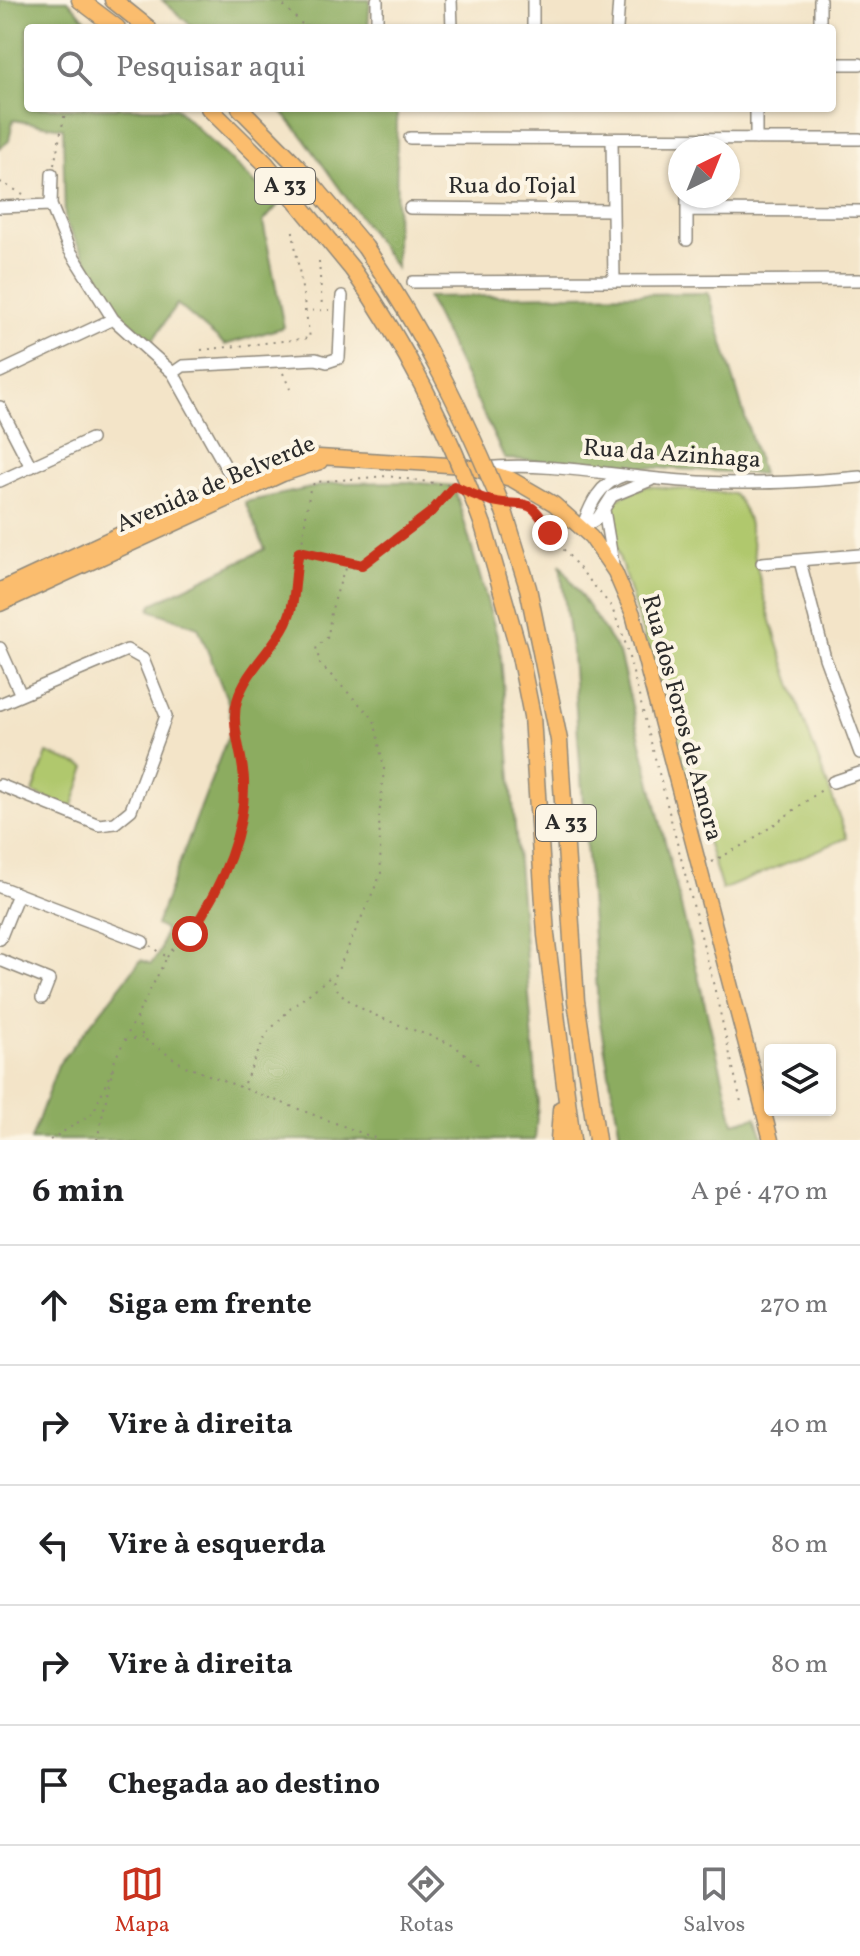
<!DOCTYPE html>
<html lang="pt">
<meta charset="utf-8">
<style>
:root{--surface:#fff;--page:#f6f6f6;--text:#202124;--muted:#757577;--line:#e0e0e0;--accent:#c8321e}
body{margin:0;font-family:Vollkorn,serif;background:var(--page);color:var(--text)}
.controls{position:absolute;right:24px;bottom:24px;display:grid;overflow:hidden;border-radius:8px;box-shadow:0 2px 6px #0004}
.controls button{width:72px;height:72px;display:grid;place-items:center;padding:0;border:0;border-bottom:2px solid var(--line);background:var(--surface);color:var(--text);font:40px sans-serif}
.compass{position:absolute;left:668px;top:136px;width:72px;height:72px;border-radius:50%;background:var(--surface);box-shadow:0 2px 6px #0004;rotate:43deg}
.stop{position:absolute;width:24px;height:24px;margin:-18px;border:6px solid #c8321e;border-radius:50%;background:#fff}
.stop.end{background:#c8321e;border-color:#fff;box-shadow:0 2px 8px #0008}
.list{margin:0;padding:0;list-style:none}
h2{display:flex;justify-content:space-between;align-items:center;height:104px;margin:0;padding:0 32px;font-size:34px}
h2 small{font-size:26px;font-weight:400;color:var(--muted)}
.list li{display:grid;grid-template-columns:52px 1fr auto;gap:24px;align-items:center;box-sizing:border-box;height:120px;padding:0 32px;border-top:2px solid var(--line)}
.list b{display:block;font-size:30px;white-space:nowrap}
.list em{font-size:26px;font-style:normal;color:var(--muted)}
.icon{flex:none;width:44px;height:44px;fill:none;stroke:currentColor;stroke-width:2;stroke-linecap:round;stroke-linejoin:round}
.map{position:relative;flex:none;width:860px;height:1140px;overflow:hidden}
.search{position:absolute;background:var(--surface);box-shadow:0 2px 6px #0004;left:24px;right:24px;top:24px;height:88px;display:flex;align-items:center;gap:20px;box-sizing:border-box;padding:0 28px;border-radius:8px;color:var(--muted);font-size:30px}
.sheet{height:704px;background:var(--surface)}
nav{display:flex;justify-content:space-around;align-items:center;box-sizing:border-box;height:112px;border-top:2px solid var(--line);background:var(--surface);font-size:22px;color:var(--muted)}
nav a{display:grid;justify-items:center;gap:4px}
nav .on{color:var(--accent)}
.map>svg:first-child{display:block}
.green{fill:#b0c86d;stroke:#6e7a4c;stroke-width:2}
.forest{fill:#8cac60;stroke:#5c6c46;stroke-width:2}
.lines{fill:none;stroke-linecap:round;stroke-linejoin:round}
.minor-casing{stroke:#8f887a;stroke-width:14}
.major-casing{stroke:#8f887a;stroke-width:17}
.highway-casing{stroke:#8f887a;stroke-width:19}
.path{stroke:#8f887a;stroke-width:2;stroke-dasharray:2 6;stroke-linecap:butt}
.minor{stroke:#fff;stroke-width:11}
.major{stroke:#fbbd6e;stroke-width:14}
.highway{stroke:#fbbd6e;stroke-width:16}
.highway-bridge-casing{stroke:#8f887a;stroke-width:19;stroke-linecap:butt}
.highway-bridge{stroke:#fbbd6e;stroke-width:16}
.route{stroke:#c8321e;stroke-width:10}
.labels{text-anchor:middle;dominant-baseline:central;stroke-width:8;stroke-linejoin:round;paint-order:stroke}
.shield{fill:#fcf5e5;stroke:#6a6863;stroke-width:2}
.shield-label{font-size:22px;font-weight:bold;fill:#2b2b2b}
.street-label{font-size:24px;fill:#2b2b2b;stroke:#fcf5e5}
</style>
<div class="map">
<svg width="860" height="1140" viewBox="0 0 860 1140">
<rect width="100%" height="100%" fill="#fcf5e5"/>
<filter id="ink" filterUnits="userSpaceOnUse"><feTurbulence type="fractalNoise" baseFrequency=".0125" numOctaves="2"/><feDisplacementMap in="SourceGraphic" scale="16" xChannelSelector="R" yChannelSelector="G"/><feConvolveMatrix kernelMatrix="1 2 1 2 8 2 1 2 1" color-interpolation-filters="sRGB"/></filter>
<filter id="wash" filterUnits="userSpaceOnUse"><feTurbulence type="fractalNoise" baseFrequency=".006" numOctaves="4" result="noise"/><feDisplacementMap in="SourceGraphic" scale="32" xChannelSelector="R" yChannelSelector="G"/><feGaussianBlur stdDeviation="1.8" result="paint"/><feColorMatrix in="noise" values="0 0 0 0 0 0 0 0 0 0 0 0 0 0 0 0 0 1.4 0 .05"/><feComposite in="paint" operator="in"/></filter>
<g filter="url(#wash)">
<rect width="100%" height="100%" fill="#f3e4c8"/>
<!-- green -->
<path class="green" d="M 646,486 L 733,494 C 752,511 751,544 757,568 C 779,661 815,749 847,838 L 722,890 L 609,524 L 608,513 L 613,500 Z
M 47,753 L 86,767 L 72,808 L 33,793 Z"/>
<!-- forest -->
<path class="forest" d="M 0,0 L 68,0 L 93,28 L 28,28 L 28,108 L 176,108 L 278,205 L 263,222 L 284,327 L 225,345 L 177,304 L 153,340 L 117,313 L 65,222 L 63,128 L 13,120 L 9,141 L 0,148 Z
M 162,0 L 370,0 L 368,28 L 194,28 Z
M 278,108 L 397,109 L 396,268 L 301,134 Z
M 708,293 L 762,474 L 505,459 L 427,297 Z
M 408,482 L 454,486 L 500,646 L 538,1103 L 535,1140 L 31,1140 L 58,1065 L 141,960 L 151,964 L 160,951 L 165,930 L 156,925 L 232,725 L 228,702 L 198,627 L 150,610 L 152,604 L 265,549 L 245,502 L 334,483 Z
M 560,564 L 619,653 L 734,1123 L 756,1117 L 764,1140 L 621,1140 L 599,1017 L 572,656 Z"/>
</g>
<g filter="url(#ink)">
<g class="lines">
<defs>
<path id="minor" d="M 377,0 L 377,28
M 451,0 L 452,28
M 533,0 L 533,28
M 617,28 L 619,0
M 820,28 L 820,0
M 832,64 L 860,64
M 756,108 L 756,139
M 410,138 L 860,139
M 52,174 L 51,205 L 69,249 L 113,319 L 173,373 L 237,487
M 687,196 L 687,240
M 0,207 L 51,205
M 410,208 L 613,210
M 687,210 L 860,211
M 614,281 L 860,280
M 413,282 L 614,281 L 612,139
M 0,372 L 113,319
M 173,373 L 183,366 L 316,359 L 327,362 L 339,358 L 342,296
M 0,407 L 31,467
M 482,468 C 541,462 600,473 659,479 C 727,486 792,483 860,477
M 0,481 L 91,439
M 604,510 L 613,564
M 582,528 L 598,518 L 612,496 L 651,480
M 582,528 C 590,505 599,483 625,475
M 800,561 L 825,658 L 860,753
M 762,563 L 860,555
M 0,648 L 21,695
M 0,704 L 127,650 L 143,659 L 166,716 L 131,810 L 115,823 L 99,825 L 0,785
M 833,782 L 860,773
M 0,887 L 143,942
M 0,939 L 18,894
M 0,960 L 49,980 L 42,998"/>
<path id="major" d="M 0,590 L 234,481 L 282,460 L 303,456 L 464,466 L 511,479 L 554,504 L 591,537 L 615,572 L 633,614 L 771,1140
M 0,604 L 283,474 L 320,462"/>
<path id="highway" d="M 80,0 L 117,28
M 113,0 L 148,28
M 209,108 L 266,164 L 353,270
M 240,108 L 297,166 L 365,247
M 504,511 L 528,588 L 559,740 L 576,1001 L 597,1140
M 483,525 L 519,651 L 532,716 L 546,935 L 572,1140
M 559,1140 L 561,1109"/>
</defs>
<!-- minor casing -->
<use href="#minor" class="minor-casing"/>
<!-- major casing -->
<use href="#major" class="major-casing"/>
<!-- highway casing -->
<use href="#highway" class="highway-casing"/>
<!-- path -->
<path class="path" d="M 278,0 L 306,28
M 54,165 L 66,108
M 0,182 L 27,196
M 319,261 L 322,307
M 304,311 L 329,310
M 201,350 L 310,338 L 292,226
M 283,373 L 290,389
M 515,502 L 525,502 L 541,515 L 550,533 L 611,606 L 624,638 L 712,978 L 741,1102
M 299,552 L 362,565 L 430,513 L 454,487
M 362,565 L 344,570 L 331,612 L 328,637 L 316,647 L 320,664 L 374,719 L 384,769 L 379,817 L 381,874 L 333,981 C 345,1015 425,1030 454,1046 C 463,1052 471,1059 479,1065
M 712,862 L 754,839 L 823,789
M 167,957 L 177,943 L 190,934 L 209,906 L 233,848 L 244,780 L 236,705 L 244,682 L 286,623 L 294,597 L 310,489 L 315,482 L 387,476 L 455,486
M 137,1018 L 143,1038 L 185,1066 L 380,1140
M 125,1040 L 142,1038
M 244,1083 L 267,1033 L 290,1009 L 334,974
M 50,1140 L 93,1113 L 112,1070
M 97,1140 L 115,1059 L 167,957 L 151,946"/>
<!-- minor -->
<use href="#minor" class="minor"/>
<!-- major -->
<use href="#major" class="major"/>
<!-- highway -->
<use href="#highway" class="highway"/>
<defs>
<path id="highway-bridge" d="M 365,247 C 423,331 465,417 504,511
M 353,270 C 409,350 450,433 483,525"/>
</defs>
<!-- highway-bridge casing -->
<use href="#highway-bridge" class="highway-bridge-casing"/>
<!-- highway-bridge -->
<use href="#highway-bridge" class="highway-bridge"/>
</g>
</g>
<g class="lines" filter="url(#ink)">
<!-- route -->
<path class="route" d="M 190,934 C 220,889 246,835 244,780 C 243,754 230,726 237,701 C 246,670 272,651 286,623 C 297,601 294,575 299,551 L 362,565 L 430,513 L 454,486 C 466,491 479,498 492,501 C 527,509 529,493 550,533"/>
</g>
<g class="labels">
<!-- shield labels -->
<g class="shield">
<rect x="255" y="168" width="60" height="36" rx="6"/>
<rect x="536" y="805" width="60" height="36" rx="6"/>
</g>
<g class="shield-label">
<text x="285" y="186">A 33</text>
<text x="566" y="823">A 33</text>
</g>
<!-- street labels -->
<g class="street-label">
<text x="512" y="187">Rua do Tojal</text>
<text transform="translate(672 455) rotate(4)">Rua da Azinhaga</text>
<text transform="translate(216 485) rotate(-23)">Avenida de Belverde</text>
<text transform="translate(681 718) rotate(75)">Rua dos Foros de Amora</text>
</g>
</g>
</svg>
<div class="controls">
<button><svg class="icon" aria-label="layers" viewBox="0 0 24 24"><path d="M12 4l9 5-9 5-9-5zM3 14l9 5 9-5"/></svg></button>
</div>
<svg class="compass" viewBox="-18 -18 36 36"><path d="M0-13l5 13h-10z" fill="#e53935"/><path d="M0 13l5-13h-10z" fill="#757577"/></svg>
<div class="stop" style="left:190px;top:934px"></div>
<div class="stop end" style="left:550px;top:533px"></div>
<div class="search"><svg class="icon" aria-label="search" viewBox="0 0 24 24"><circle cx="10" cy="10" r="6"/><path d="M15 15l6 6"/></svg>Pesquisar aqui</div>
</div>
<section class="sheet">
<h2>6 min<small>A pé · 470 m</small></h2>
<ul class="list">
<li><svg class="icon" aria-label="ahead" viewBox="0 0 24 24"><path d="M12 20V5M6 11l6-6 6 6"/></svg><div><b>Siga em frente</b></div><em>270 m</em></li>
<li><svg class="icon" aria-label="right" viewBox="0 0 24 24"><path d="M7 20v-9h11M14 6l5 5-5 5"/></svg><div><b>Vire à direita</b></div><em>40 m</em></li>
<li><svg class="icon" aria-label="left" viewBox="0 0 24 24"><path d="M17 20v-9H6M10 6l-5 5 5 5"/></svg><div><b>Vire à esquerda</b></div><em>80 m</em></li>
<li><svg class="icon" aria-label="right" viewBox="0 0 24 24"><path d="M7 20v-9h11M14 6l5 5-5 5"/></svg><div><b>Vire à direita</b></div><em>80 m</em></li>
<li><svg class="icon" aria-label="arrive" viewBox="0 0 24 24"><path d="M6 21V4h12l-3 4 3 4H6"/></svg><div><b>Chegada ao destino</b></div></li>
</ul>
</section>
<nav>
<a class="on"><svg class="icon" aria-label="map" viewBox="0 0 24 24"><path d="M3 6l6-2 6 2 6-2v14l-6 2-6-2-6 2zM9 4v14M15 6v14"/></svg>Mapa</a>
<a><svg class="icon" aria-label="directions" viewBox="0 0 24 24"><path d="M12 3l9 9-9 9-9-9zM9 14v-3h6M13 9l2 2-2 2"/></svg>Rotas</a>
<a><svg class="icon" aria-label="saved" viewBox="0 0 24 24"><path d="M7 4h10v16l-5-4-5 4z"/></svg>Salvos</a>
</nav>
